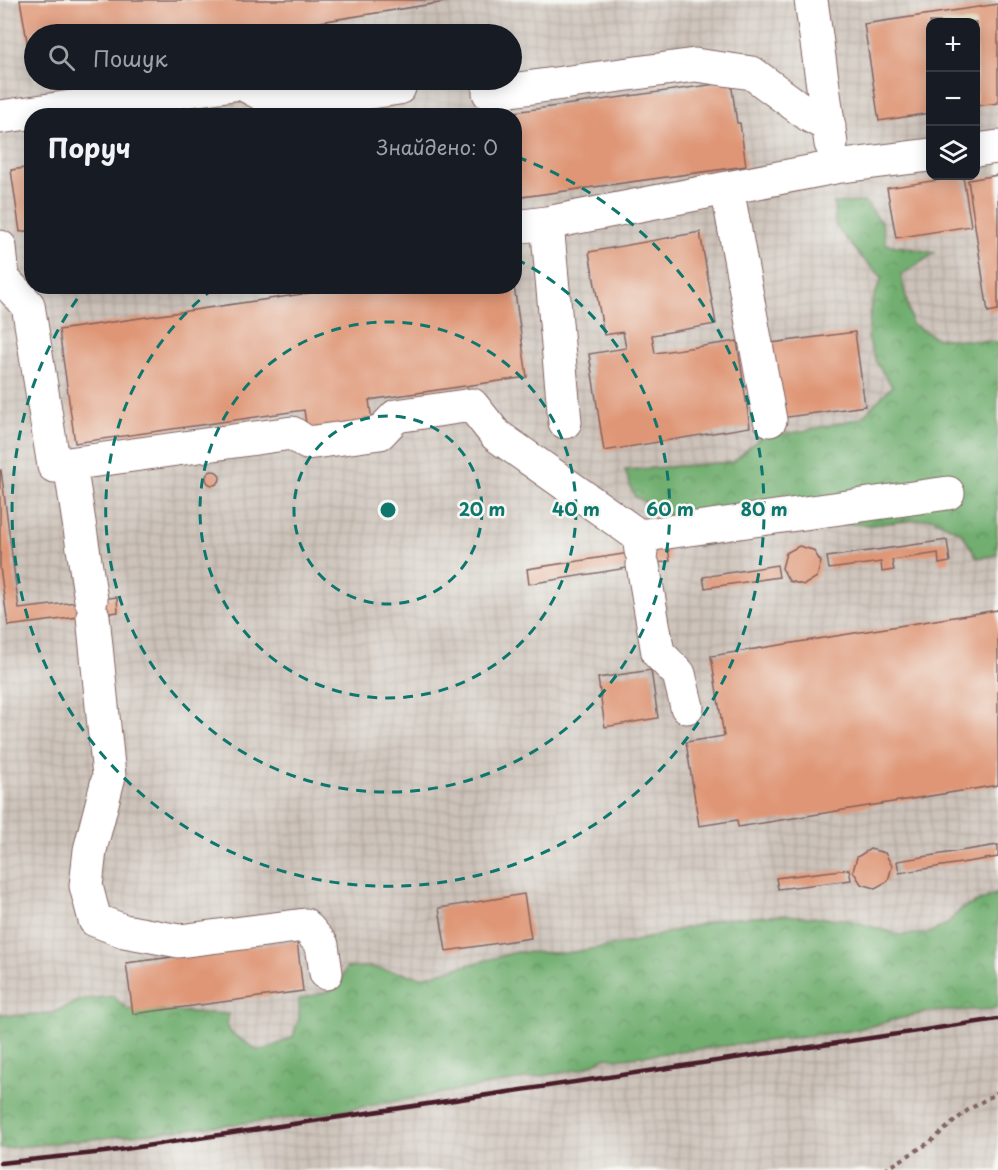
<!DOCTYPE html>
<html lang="uk">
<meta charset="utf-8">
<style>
:root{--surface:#171b24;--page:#242831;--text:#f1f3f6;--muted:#9ea1a6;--line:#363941}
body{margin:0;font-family:"Playpen Sans",sans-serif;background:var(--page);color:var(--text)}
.controls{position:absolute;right:18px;top:18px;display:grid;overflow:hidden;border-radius:12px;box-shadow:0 3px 15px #0003}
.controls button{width:54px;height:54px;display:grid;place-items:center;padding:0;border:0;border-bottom:2px solid var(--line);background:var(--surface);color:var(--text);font:30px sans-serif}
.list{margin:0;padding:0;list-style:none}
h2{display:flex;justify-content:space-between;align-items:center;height:78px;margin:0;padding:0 24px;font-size:26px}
h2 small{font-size:20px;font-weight:400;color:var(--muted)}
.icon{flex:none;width:33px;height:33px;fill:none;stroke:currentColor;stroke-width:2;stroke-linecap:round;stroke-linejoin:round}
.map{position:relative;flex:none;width:998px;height:1170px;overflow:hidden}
.search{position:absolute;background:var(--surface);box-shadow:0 3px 15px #0003;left:24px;top:24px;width:498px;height:66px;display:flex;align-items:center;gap:15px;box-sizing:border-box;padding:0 21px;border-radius:33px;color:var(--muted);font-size:22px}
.panel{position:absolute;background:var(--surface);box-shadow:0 3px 15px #0003;left:24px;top:108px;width:498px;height:186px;border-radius:24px}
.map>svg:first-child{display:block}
.industrial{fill:url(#industrial-grid);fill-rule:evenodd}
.forest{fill:url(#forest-crowns);stroke:#5e664d;stroke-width:1.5}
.building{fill:#df9676}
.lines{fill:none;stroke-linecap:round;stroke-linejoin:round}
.minor-casing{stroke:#826360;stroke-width:35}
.path{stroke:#826360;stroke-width:4;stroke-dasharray:4.5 4.5;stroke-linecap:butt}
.minor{stroke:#fff;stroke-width:33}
.rail{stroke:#4a1f2b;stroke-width:4.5}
.ring{fill:none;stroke:#0f766e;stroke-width:3;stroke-dasharray:10 8}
.centre{fill:#0f766e;stroke:#f6f6f2;stroke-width:3}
.ring-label{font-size:18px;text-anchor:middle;font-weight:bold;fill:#0f766e;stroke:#f6f6f2;stroke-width:5;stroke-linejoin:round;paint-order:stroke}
</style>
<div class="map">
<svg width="998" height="1170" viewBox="0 0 998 1170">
<defs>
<pattern id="industrial-grid" width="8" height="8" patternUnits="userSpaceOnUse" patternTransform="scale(1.5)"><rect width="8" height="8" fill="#ccc2b9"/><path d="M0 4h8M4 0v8" fill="none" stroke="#b1a69f"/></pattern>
<pattern id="forest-crowns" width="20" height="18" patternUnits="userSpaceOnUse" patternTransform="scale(1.5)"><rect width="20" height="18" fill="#71ae6f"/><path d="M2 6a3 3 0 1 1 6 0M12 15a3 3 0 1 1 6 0" fill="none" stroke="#5f8d5b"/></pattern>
</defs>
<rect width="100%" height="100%" fill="#f6f6f2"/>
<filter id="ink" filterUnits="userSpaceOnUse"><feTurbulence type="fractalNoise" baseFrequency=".0167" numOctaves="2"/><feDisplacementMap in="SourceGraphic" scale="12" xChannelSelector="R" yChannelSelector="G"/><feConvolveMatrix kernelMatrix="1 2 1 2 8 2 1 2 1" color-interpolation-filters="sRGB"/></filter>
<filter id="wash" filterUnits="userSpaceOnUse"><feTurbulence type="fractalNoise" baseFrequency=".008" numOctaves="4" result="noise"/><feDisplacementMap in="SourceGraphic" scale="24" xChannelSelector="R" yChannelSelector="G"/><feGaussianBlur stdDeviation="1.35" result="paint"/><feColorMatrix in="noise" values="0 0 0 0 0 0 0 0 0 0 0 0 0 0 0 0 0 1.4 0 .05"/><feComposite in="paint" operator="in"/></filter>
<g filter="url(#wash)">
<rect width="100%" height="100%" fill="#ebe1c1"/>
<!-- industrial -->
<path class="industrial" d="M 0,0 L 998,0 L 998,1170 L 0,1170 ZM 930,22 L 976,22 L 976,176 L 930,176 ZM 34,34 L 512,34 L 512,80 L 34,80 ZM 32,116 L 514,116 L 514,286 L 32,286 Z"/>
<!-- forest -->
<path class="forest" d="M 865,202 L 882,223 L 886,244 L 935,253 L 901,275 L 912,324 L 936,338 L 998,342 L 997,555 L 977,558 L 962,533 L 932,518 L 872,525 L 806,521 L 733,537 L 698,547 L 669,515 L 634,496 L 625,470 L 733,462 L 761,437 L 804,431 L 861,418 L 892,386 L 876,362 L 868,339 L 871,305 L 882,277 L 865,261 L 836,227 L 834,203 Z
M 998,893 L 998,1009 L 927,1012 L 850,1031 L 616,1059 L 607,1057 L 582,1069 L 311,1116 L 0,1149 L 0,1013 L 10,1016 L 52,1013 L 81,1000 L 112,996 L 128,1009 L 229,1014 L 227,1025 L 231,1033 L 257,1050 L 267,1049 L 293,1037 L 299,1018 L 299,999 L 330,991 L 339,987 L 346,968 L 370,967 L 422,977 L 517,952 L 566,953 L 628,943 L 720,919 L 784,915 L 850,920 L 900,935 L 930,933 L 947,924 L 961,909 Z"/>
<g id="blocks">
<!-- building -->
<path class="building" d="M 20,0 L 451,0 L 451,1 L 314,23 L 315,34 L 295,34 L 294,26 L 242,34 L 34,34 L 34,63 L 31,64 Z
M 998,4 L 998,103 L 976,106 L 976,22 L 930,22 L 930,113 L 879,121 L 864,24 Z
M 731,82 L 737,123 L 740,123 L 746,166 L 522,197 L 522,201 L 514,202 L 514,116 L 499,116 L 499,114 Z
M 32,167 L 32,230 L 20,232 L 11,170 Z
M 998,175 L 998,310 L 988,312 L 968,180 Z
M 963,176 L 971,226 L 896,238 L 887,188 Z
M 700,232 L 716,324 L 652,335 L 655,353 L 737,341 L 750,427 L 604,451 L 589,354 L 626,348 L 623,332 L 604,335 L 589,252 Z
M 356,286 L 514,286 L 527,377 L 369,400 L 372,421 L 307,430 L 304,410 L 75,443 L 59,330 Z
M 855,332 L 865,406 L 781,418 L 771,343 Z
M 0,470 L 1,470 L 19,609 L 117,597 L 118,612 L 8,626 L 0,567 Z
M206 478a7 7 0 1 1 14 0a7 7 0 1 1-14 0Z
M 947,540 L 950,562 L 939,564 L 938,553 L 892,560 L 894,570 L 882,572 L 881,562 L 829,569 L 827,557 Z
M 799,546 L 813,550 L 821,562 L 817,577 L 804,585 L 789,581 L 782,568 L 786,553 Z
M 668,547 L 670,561 L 529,584 L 527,569 Z
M 777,565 L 779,577 L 705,588 L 703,577 Z
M 998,610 L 998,785 L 738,827 L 737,820 L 699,826 L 686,742 L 724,736 L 711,656 Z
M 651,670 L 658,718 L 605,727 L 598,678 Z
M 998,845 L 998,857 L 899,873 L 897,861 Z
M 870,849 L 885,853 L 892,866 L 888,881 L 875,888 L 861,884 L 853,871 L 857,857 Z
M 849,869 L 851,880 L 778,889 L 776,878 Z
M 524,894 L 531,938 L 446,951 L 439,908 Z
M 297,941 L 303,991 L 133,1014 L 126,963 Z"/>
</g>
</g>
<g filter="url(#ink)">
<use href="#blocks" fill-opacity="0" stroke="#826360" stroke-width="1.5"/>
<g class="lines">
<defs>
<path id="minor" d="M 811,0 L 831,144
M 489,93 L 695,65 L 752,73 L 810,116 L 829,126
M 0,117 L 241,83 L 283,105 L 399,88
M 976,150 L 998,147
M 727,188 L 770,420
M 547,223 L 565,422
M 514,227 L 547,223 L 835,167 L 930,155
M 0,247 L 3,279 L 28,305 L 54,466 L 292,433 L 307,443 L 380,433 L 396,416 L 472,405 L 496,435 L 639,536 L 641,551
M 70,464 L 91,600
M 639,536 L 948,493
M 643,565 L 658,653 L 679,674 L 687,707
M 93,616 L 109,776 L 90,850 L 86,886 L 95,920 L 124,931 L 179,941 L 305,925 L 322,945 L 326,973"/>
</defs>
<!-- minor casing -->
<use href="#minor" class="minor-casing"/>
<!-- path -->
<path class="path" d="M 885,1170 L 930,1142 L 968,1110 L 998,1092"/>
<!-- minor -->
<use href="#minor" class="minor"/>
<!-- rail -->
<path class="rail" d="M 0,1163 L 105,1152 L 998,1019"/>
</g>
</g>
<!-- distance rings -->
<g class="ring">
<circle cx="388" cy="510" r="94"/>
<circle cx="388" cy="510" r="188"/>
<path d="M516 259A282 282 0 1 1 214 288"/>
<path d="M517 157A376 376 0 1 1 84 289"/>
</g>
<circle cx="388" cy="510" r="9" class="centre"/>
<g class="ring-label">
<text x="482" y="516">20 m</text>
<text x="576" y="516">40 m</text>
<text x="670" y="516">60 m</text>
<text x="764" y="516">80 m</text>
</g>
</svg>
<div class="controls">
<button>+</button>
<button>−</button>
<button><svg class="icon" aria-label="layers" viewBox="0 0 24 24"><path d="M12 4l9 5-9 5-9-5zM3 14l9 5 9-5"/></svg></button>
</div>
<div class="search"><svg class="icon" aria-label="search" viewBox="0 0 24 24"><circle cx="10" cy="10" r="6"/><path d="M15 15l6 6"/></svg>Пошук</div>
<section class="panel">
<h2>Поруч<small>Знайдено: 0</small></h2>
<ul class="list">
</ul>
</section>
</div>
